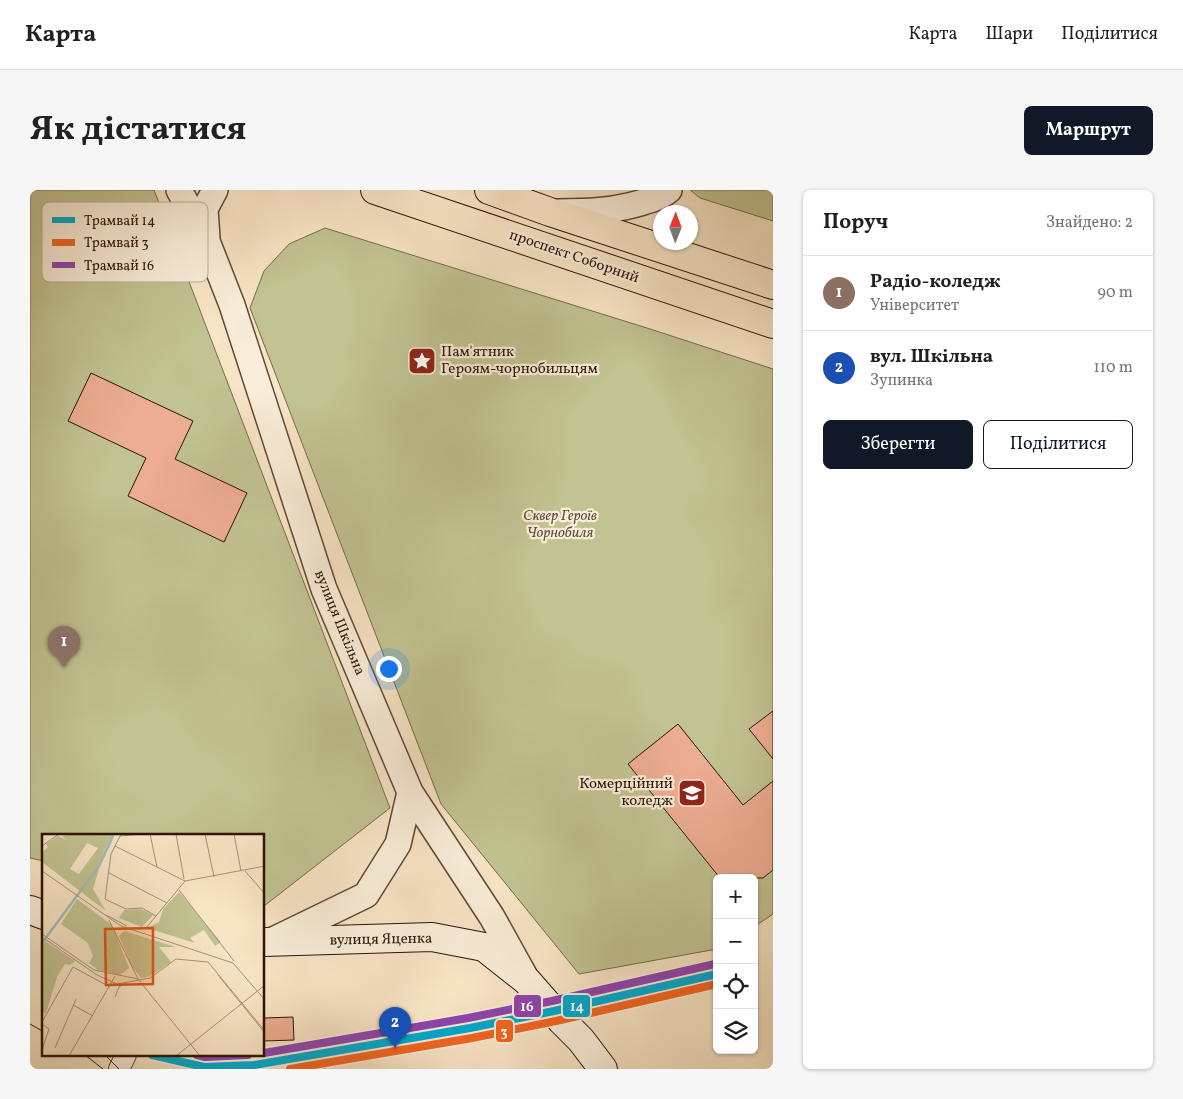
<!DOCTYPE html>
<html lang="uk">
<meta charset="utf-8">
<style>
:root{--surface:#fff;--page:#f6f6f6;--text:#202124;--muted:#757577;--line:#e0e0e0;--accent:#111827}
body{margin:0;font-family:Vollkorn,serif;background:var(--page);color:var(--text)}
.controls{position:absolute;right:15px;bottom:15px;display:grid;overflow:hidden;border-radius:8px;box-shadow:0 1px 4px #0004}
.controls button{width:45px;height:45px;display:grid;place-items:center;padding:0;border:0;border-bottom:1px solid var(--line);background:var(--surface);color:var(--text);font:25px sans-serif}
.compass{position:absolute;left:623px;top:15px;width:45px;height:45px;border-radius:50%;background:var(--surface);box-shadow:0 1px 4px #0004;rotate:1deg}
.you{position:absolute;left:358px;top:478px;width:18px;height:18px;margin:-12px;border:4px solid #fff;border-radius:50%;background:#1a73e8;box-shadow:0 0 0 8px #1a73e833}
.badge{display:grid;place-items:center;width:32px;height:32px;border-radius:50%;background:var(--accent);color:#fff;font-size:16px;font-weight:700}
.pin{position:absolute;translate:-50% -41px;filter:drop-shadow(0 1px 2px #0008)}
.pin::after{content:'';position:absolute;top:26px;width:18px;height:15px;background:inherit;clip-path:polygon(0 0,100% 0,50% 100%)}
.list{margin:0;padding:0;list-style:none}
h2{display:flex;justify-content:space-between;align-items:center;height:65px;margin:0;padding:0 20px;font-size:21px}
h2 small{font-size:16px;font-weight:400;color:var(--muted)}
.list li{display:grid;grid-template-columns:32px 1fr auto;gap:15px;align-items:center;box-sizing:border-box;height:75px;padding:0 20px;border-top:1px solid var(--line)}
.list b{display:block;font-size:19px;white-space:nowrap}
.list p{margin:0;font-size:16px;white-space:nowrap;color:var(--muted)}
.list em{font-size:16px;font-style:normal;color:var(--muted)}
.actions{display:flex;gap:10px;padding:15px 20px}
.actions a{flex:1;padding:11px 0;border:1px solid var(--accent);border-radius:8px;text-align:center;font-size:18px;color:var(--accent)}
.actions .main{background:var(--accent);color:#fff}
.icon{flex:none;width:28px;height:28px;fill:none;stroke:currentColor;stroke-width:2;stroke-linecap:round;stroke-linejoin:round}
.map{position:relative;flex:none;width:743px;height:879px;overflow:hidden;border-radius:8px}
header{display:flex;align-items:center;gap:30px;box-sizing:border-box;height:70px;padding:0 25px;background:var(--surface);border-bottom:1px solid var(--line)}
header strong{font-size:24px}
nav{display:flex;gap:28px;margin-inline-start:auto;font-size:18px}
.intro{display:flex;align-items:center;justify-content:space-between;box-sizing:border-box;height:120px;padding:0 30px}
h1{margin:0;font-size:35px}
.button{padding:12px 22px;border-radius:8px;background:var(--accent);color:#fff;font-size:18px;font-weight:700}
main{display:flex;gap:30px;padding:0 30px}
aside{flex:1;background:var(--surface);border-radius:8px;box-shadow:0 1px 4px #0004}
.map>svg:first-child{display:block}
.green{fill:#c2c392;stroke:#786a4c}
.building{fill:#edad93;stroke:#2d1206}
.lines{fill:none;stroke-linecap:round;stroke-linejoin:round}
.minor-casing{stroke:#604736;stroke-width:22}
.tertiary-casing{stroke:#604736;stroke-width:28}
.secondary-casing{stroke:#2d1206;stroke-width:30}
.primary-casing{stroke:#2d1206;stroke-width:30}
.minor{stroke:#faeeda;stroke-width:20}
.tertiary{stroke:#faeeda;stroke-width:25}
.secondary{stroke:#faeeda;stroke-width:28}
.primary{stroke:#f8e5c6;stroke-width:28}
.tram{stroke:#2d1206;stroke-width:1}
.tram-1-casing{stroke:#faeeda;stroke-width:11}
.tram-2-casing{stroke:#faeeda;stroke-width:11}
.tram-3-casing{stroke:#faeeda;stroke-width:11}
.tram-1{stroke:#00a9ce;stroke-width:8}
.tram-2{stroke:#f26522;stroke-width:8}
.tram-3{stroke:#8e44ad;stroke-width:8}
.labels{text-anchor:middle;dominant-baseline:central;stroke-width:4.5;stroke-linejoin:round;paint-order:stroke}
.street-label{font-size:15px;fill:#2d1206;stroke:#faeeda}
.poi-label{font-size:15px;fill:#2d1206;stroke:#faeeda;text-anchor:start}
.park-label{font-size:15px;font-style:italic;fill:#615037;stroke:#faeeda}
.inset-river{fill:none;stroke:#a4bcc1;stroke-width:2.5}
.inset-road{fill:none;stroke:#a79179;stroke-width:1}
.view{fill:#df550c;fill-opacity:0.15;stroke:#df550c;stroke-width:2.5}
.inset-edge{fill:none;stroke:#2d1206;stroke-width:2.5}
.key{fill:#faeeda;stroke:#bcac9a;stroke-width:1}
.key-label{font-size:14px;fill:#2d1206}
.line-badge{stroke:#faeeda;stroke-width:2}
.badge-label{font-size:14px;text-anchor:middle;font-weight:bold;fill:#fff}
</style>
<header>
<strong>Карта</strong>
<nav><a>Карта</a><a>Шари</a><a>Поділитися</a></nav>
</header>
<div class="intro"><h1>Як дістатися</h1><a class="button">Маршрут</a></div>
<main>
<div class="map">
<svg width="743" height="879" viewBox="0 0 743 879">
<rect width="100%" height="100%" fill="#f8e5c6"/>
<filter id="stains"><feTurbulence type="fractalNoise" baseFrequency=".004" numOctaves="4"/><feColorMatrix values="0 0 0 0 .2 0 0 0 0 .09 0 0 0 0 .02 0 0 0 .5 -.17"/></filter>
<radialGradient id="worn" r=".72"><stop offset=".6" stop-color="#630" stop-opacity="0"/><stop offset="1" stop-color="#630" stop-opacity=".3"/></radialGradient>
<!-- green -->
<path class="green" d="M 0,0 L 124,0 L 360,618 L 234,716 L 234,645 L 14,645 L 14,671 L 0,668 Z
M 660,0 L 743,0 L 743,31 L 670,8 Z
M 295,38 L 617,138 L 743,179 L 743,724 L 724,737 L 724,688 L 687,688 L 687,759 L 549,784 L 411,614 L 220,118 L 234,81 L 259,54 Z"/>
<!-- building -->
<path class="building" d="M 61,183 L 163,231 L 145,269 L 217,303 L 194,352 L 98,306 L 116,268 L 38,231 Z
M 743,521 L 743,569 L 719,539 Z
M 648,534 L 713,615 L 743,591 L 743,680 L 733,688 L 690,688 L 598,574 Z
M 263,827 L 264,850 L 234,851 L 234,828 Z"/>
<g class="lines">
<defs>
<path id="minor" d="M 89,879 L 96,865"/>
<path id="tertiary" d="M 149,0 L 177,51 L 202,115 L 294,399 L 380,602 L 462,727 L 497,790
M 528,22 C 556,22 583,21 610,13 C 620,10 631,7 639,0
M 177,48 L 175,19 L 185,0
M 239,752 L 336,705 L 368,654 L 380,602"/>
<path id="secondary" d="M 0,720 L 14,725
M 234,752 L 402,747 L 454,757 L 497,791 L 532,831 L 551,850 L 573,879"/>
<path id="primary" d="M 345,0 L 743,134
M 459,0 L 520,22 L 743,95"/>
</defs>
<!-- minor casing -->
<use href="#minor" class="minor-casing"/>
<!-- tertiary casing -->
<use href="#tertiary" class="tertiary-casing"/>
<!-- secondary casing -->
<use href="#secondary" class="secondary-casing"/>
<!-- primary casing -->
<use href="#primary" class="primary-casing"/>
<!-- minor -->
<use href="#minor" class="minor"/>
<!-- tertiary -->
<use href="#tertiary" class="tertiary"/>
<!-- secondary -->
<use href="#secondary" class="secondary"/>
<!-- primary -->
<use href="#primary" class="primary"/>
<!-- tram -->
<path class="tram" d="M 0,834 L 14,842
M 55,865 L 73,879
M 75,865 L 89,879
M 268,879 L 273,876 L 318,859
M 293,879 L 319,868"/>
<defs>
<path id="tram-1" d="M 122,865 L 174,877 L 224,875 L 440,838 L 524,821 L 687,784"/>
<path id="tram-2" d="M 260,879 L 442,848 L 526,831 L 687,794"/>
<path id="tram-3" d="M 234,863 L 438,828 L 522,811 L 685,774
M 167,865 L 175,867 L 218,865"/>
</defs>
<!-- tram-1 casing -->
<use href="#tram-1" class="tram-1-casing"/>
<!-- tram-2 casing -->
<use href="#tram-2" class="tram-2-casing"/>
<!-- tram-3 casing -->
<use href="#tram-3" class="tram-3-casing"/>
<!-- tram-1 -->
<use href="#tram-1" class="tram-1"/>
<!-- tram-2 -->
<use href="#tram-2" class="tram-2"/>
<!-- tram-3 -->
<use href="#tram-3" class="tram-3"/>
</g>
<!-- icons -->
<defs>
<symbol id="sight-square" viewBox="-11 -11 22 22"><rect x="-9" y="-9" width="18" height="18" rx="4" fill="#8f2418" stroke="#faeeda"/><path d="M0-6L1.8-2.2L6-1.7L2.9 1.2L3.7 5.4L0 3.3L-3.7 5.4L-2.9 1.2L-6-1.7L-1.8-2.2Z" fill="#fff"/></symbol>
<symbol id="university-square" viewBox="-11 -11 22 22"><rect x="-9" y="-9" width="18" height="18" rx="4" fill="#8f2418" stroke="#faeeda"/><path d="M0-5L7-2L0 1L-7-2ZM-4 1L0 2.5L4 1V4Q0 6-4 4Z" fill="#fff"/></symbol>
</defs>
<g fill-rule="evenodd">
<use href="#sight-square" x="376" y="155" width="32" height="32"/>
<use href="#university-square" x="646" y="587" width="32" height="32"/>
</g>
<g class="labels">
<!-- street labels -->
<g class="street-label">
<text transform="translate(544 67) rotate(19)">проспект Соборний</text>
<text transform="translate(309 433) rotate(68)">вулиця Шкільна</text>
<text transform="translate(351 750) rotate(-1)">вулиця Яценка</text>
</g>
<!-- poi labels -->
<g class="poi-label">
<text x="411" y="162">Пам'ятник<tspan x="411" dy="17">Героям-чорнобильцям</tspan></text>
<text x="643" y="594" text-anchor="end">Комерційний<tspan x="643" dy="17">коледж</tspan></text>
</g>
<!-- park labels -->
<g class="park-label">
<text x="530" y="326">Сквер Героїв<tspan x="530" dy="17">Чорнобиля</tspan></text>
</g>
</g>
<!-- overview -->
<g transform="translate(12 644)">
<rect width="222" height="222" fill="#f8e5c6"/>
<path d="M 33,0 L 71,0 L 62,18 L 51,55 L 64,77 L 0,28 L 0,19 L 6,13 L 4,10 L 16,2 L 25,6 L 20,2 ZM 45,9 L 56,14 L 37,40 L 28,35 ZM 137,58 L 138,59 L 179,108 L 173,112 L 162,96 L 148,104 L 153,109 L 105,94 L 117,88 L 121,75 ZM 35,65 L 70,91 L 87,134 L 78,141 L 56,136 L 47,129 L 51,122 L 46,109 L 19,90 ZM 99,75 L 111,81 L 100,93 L 77,84 L 82,76 ZM 82,97 L 134,113 L 117,113 L 129,128 L 108,142 L 99,144 L 90,133 L 77,102 ZM 0,105 L 33,127 L 28,131 L 23,130 L 15,143 L 4,179 L 0,177 Z" fill="#c2c392" fill-rule="evenodd"/>
<path class="inset-river" d="M 0,109 L 57,32 L 72,0"/>
<path class="inset-road" d="M 79,0 L 69,20 L 63,65 L 84,75 L 100,74 L 114,82M 108,0 L 115,33M 134,0 L 142,45M 163,0 L 172,43M 192,0 L 199,37M 78,2 L 99,0M 0,12 L 17,0M 73,12 L 143,47M 0,37 L 79,92 L 191,129 L 223,166M 203,37 L 223,60M 67,39 L 125,69M 137,56 L 192,127M 64,81 L 85,92M 67,86 L 96,145M 104,94 L 143,47 L 223,32M 0,100 L 52,136 L 96,145 L 158,222M 0,103 L 55,141 L 75,150 L 108,144 L 134,125 L 166,128 L 223,197M 176,141 L 223,199M 73,163 L 77,153 L 84,149M 31,171 L 51,182M 0,188 L 31,133 L 68,153M 0,190 L 7,195 L 0,216M 13,214 L 34,165M 27,222 L 73,142M 134,222 L 223,151"/>
<path class="view" d="M 111,94 L 111,150 L 64,151 L 63,95 Z"/>
<rect width="222" height="222" class="inset-edge"/>
</g>
<!-- legend -->
<rect x="12" y="12" width="166" height="80" rx="8" class="key"/>
<rect x="22" y="27" width="23" height="6" fill="#00a9ce"/>
<rect x="22" y="49" width="23" height="7" fill="#f26522"/>
<rect x="22" y="72" width="23" height="6" fill="#8e44ad"/>
<g class="key-label">
<text x="54" y="35">Трамвай 14</text>
<text x="54" y="57">Трамвай 3</text>
<text x="54" y="80">Трамвай 16</text>
</g>
<g class="line-badge">
<rect x="532" y="804" width="29" height="24" rx="5" fill="#00a9ce"/>
<rect x="483" y="804" width="29" height="24" rx="5" fill="#8e44ad"/>
<rect x="465" y="829" width="19" height="24" rx="5" fill="#f26522"/>
</g>
<g class="badge-label">
<text x="547" y="821">14</text>
<text x="497" y="821">16</text>
<text x="474" y="846">3</text>
</g>
<rect width="100%" height="100%" filter="url(#stains)"/>
<rect width="100%" height="100%" fill="url(#worn)"/>
</svg>
<div class="controls">
<button>+</button>
<button>−</button>
<button><svg class="icon" aria-label="locate" viewBox="0 0 24 24"><circle cx="12" cy="12" r="6"/><path d="M12 2v4M12 18v4M2 12h4M18 12h4"/></svg></button>
<button><svg class="icon" aria-label="layers" viewBox="0 0 24 24"><path d="M12 4l9 5-9 5-9-5zM3 14l9 5 9-5"/></svg></button>
</div>
<svg class="compass" viewBox="-18 -18 36 36"><path d="M0-13l5 13h-10z" fill="#e53935"/><path d="M0 13l5-13h-10z" fill="#757577"/></svg>
<div class="you"></div>
<div class="pin badge" style="left:34px;top:477px;background:#8d6e63">1</div>
<div class="pin badge" style="left:365px;top:858px;background:#1a4fb4">2</div>
</div>
<aside>
<h2>Поруч<small>Знайдено: 2</small></h2>
<ul class="list">
<li><span class="badge" style="background:#8d6e63">1</span><div><b>Радіо-коледж</b><p>Університет</p></div><em>90 m</em></li>
<li><span class="badge" style="background:#1a4fb4">2</span><div><b>вул. Шкільна</b><p>Зупинка</p></div><em>110 m</em></li>
</ul>
<div class="actions"><a class="main">Зберегти</a><a>Поділитися</a></div>
</aside>
</main>
